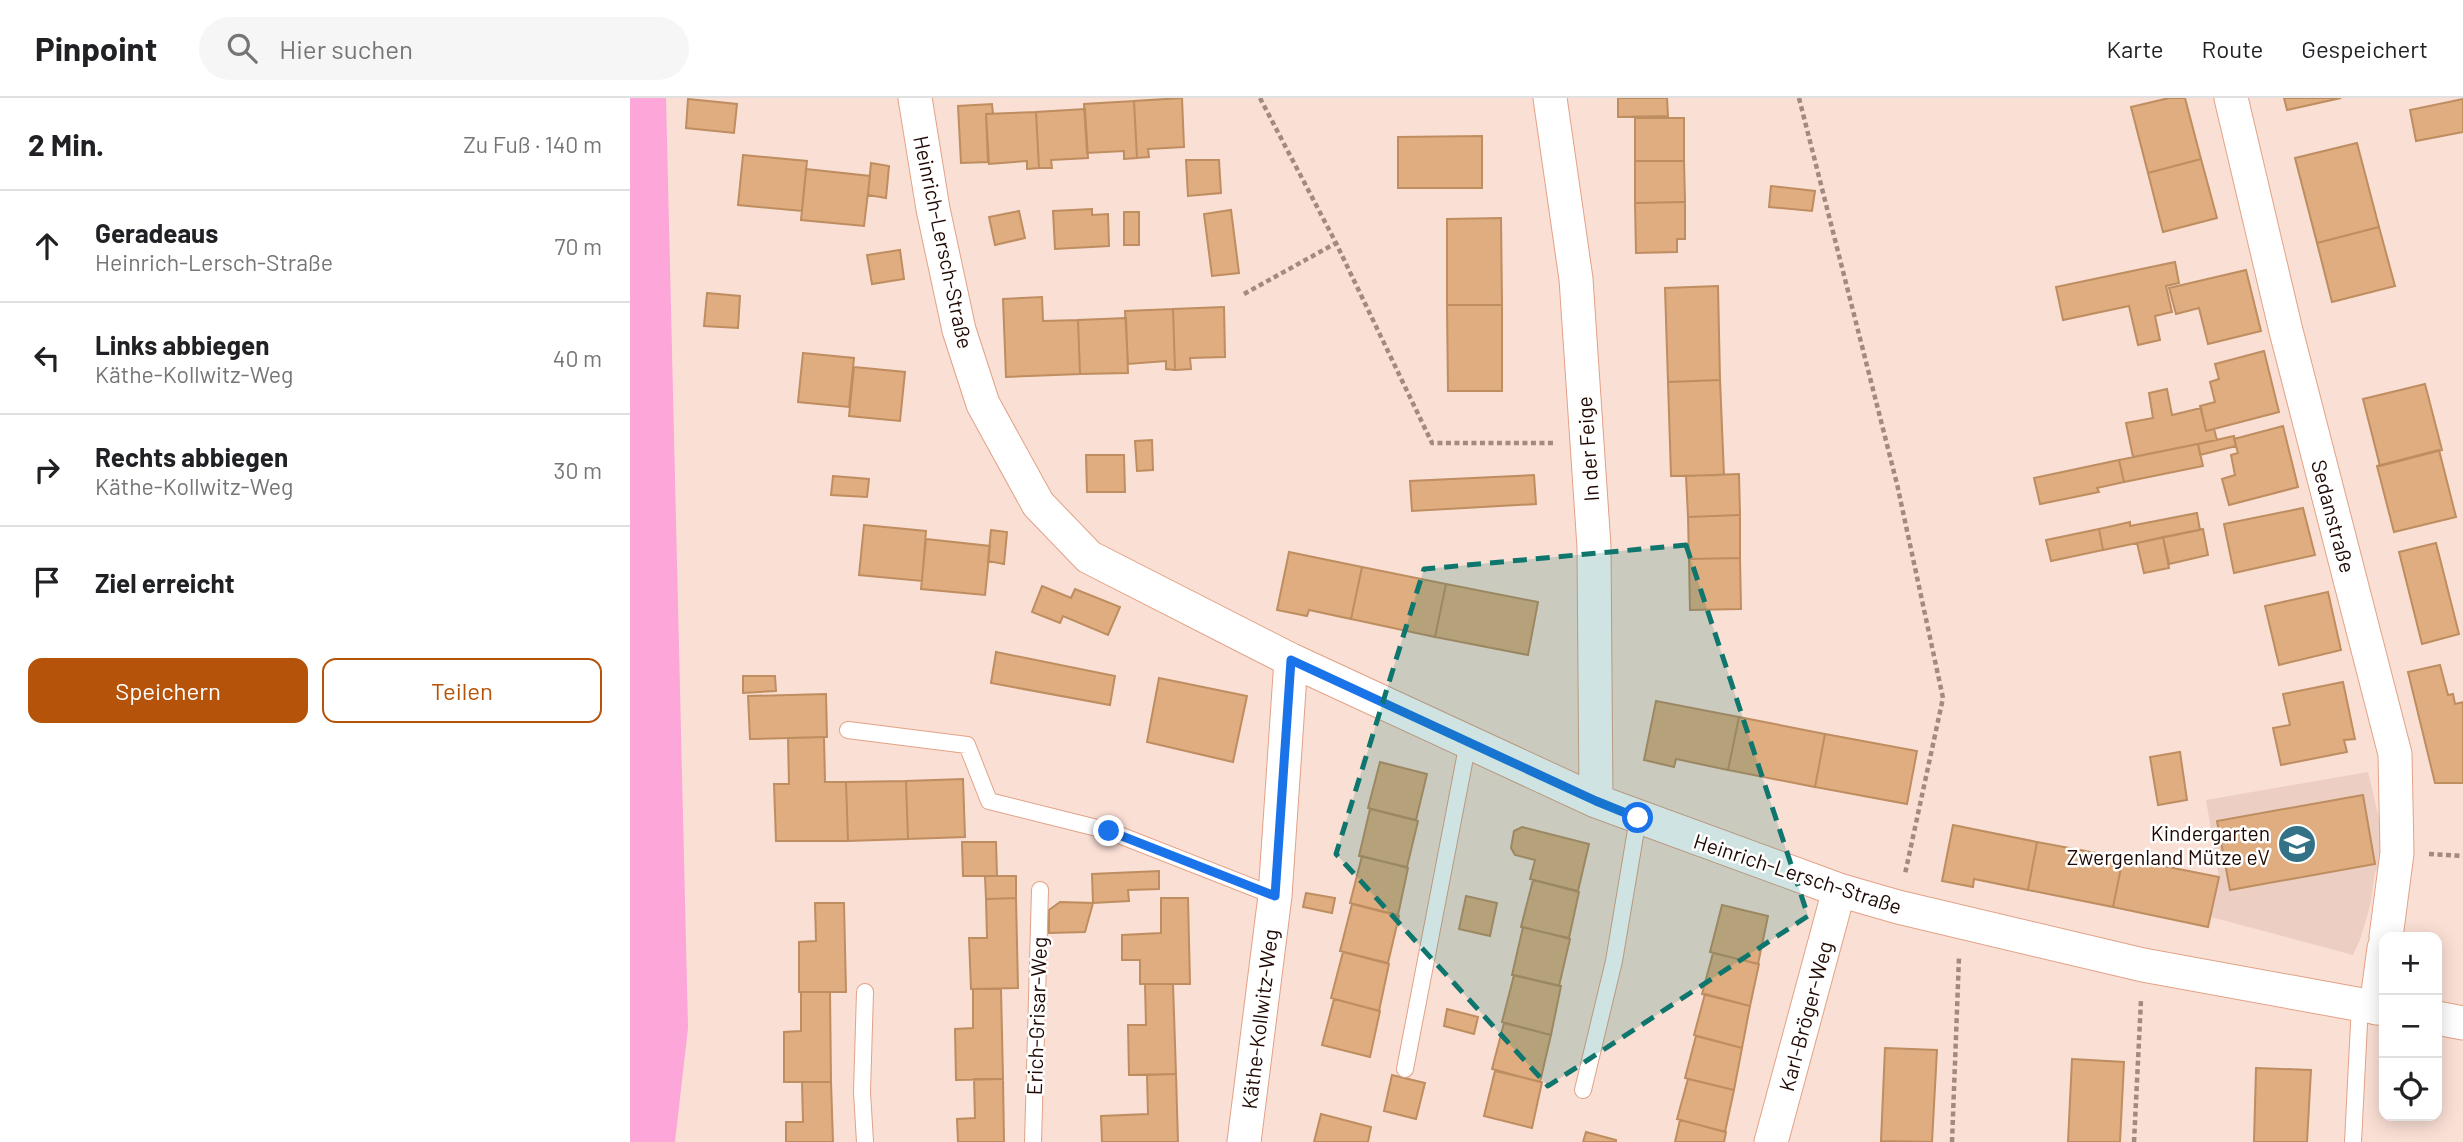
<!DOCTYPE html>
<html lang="de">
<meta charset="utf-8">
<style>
:root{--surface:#fff;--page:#f6f6f6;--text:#202124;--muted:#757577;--line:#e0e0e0;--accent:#b45309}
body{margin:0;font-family:Barlow,sans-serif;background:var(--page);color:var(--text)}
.controls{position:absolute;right:21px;bottom:21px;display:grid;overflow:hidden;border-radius:14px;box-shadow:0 4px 18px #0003}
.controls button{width:63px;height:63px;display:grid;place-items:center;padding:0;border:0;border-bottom:2px solid var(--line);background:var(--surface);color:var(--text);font:35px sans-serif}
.stop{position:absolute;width:21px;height:21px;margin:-16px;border:5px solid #1a73e8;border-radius:50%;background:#fff}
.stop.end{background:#1a73e8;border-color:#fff;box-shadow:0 2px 7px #0008}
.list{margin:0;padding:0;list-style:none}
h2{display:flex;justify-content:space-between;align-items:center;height:91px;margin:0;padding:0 28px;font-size:30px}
h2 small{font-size:23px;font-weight:400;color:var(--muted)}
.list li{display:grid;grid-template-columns:46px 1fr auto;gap:21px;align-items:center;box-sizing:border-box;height:112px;padding:0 28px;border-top:2px solid var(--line)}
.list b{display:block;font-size:26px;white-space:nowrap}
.list p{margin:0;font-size:23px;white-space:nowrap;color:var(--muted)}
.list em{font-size:23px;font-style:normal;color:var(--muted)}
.actions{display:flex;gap:14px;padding:21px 28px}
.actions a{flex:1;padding:16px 0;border:2px solid var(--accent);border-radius:14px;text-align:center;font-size:24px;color:var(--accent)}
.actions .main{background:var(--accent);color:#fff}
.icon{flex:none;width:38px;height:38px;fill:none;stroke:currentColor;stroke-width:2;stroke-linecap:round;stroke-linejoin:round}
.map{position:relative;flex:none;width:1833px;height:1044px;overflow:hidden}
header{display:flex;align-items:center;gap:42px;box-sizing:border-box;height:98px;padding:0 35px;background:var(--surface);border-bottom:2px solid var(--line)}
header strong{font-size:33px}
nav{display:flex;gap:38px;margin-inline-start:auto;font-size:24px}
.search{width:490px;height:63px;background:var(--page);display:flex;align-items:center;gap:18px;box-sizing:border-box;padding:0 24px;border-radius:38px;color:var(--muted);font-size:26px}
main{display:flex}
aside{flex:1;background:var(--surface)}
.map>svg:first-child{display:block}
.built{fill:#eccfc2}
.green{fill:#fca6d9}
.building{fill:#dfad7f;stroke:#be8d60;stroke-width:2}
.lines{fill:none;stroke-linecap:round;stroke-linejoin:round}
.lane-casing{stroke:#e2a287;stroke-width:18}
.street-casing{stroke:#e2a287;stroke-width:35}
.path{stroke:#a38a81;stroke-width:4.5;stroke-dasharray:5 3.5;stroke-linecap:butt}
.lane{stroke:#fff;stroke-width:16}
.street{stroke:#fff;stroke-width:33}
.route{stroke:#1a73e8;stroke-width:9}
.marked{fill:#0f766e;fill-opacity:0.2;stroke:#0f766e;stroke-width:5;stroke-dasharray:14 9;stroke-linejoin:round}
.labels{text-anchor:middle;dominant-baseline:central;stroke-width:5;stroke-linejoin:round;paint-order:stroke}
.street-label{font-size:21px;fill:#1f0902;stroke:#fff}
.poi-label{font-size:21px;fill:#1f0902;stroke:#fff;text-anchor:end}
</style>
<header>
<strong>Pinpoint</strong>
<div class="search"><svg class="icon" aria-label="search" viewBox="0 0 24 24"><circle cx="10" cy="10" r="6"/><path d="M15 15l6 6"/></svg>Hier suchen</div>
<nav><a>Karte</a><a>Route</a><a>Gespeichert</a></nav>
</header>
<main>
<aside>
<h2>2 Min.<small>Zu Fuß · 140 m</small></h2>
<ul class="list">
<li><svg class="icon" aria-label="ahead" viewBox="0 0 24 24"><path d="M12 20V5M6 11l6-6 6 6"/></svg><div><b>Geradeaus</b><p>Heinrich-Lersch-Straße</p></div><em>70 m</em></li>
<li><svg class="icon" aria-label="left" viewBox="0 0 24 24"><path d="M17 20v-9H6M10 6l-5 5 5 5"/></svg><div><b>Links abbiegen</b><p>Käthe-Kollwitz-Weg</p></div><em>40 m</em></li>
<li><svg class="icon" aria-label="right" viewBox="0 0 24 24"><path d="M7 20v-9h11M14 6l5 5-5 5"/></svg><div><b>Rechts abbiegen</b><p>Käthe-Kollwitz-Weg</p></div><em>30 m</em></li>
<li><svg class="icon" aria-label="arrive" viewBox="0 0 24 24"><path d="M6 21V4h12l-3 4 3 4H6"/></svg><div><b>Ziel erreicht</b></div></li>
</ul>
<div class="actions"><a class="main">Speichern</a><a>Teilen</a></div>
</aside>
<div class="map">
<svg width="1833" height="1044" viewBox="0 0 1833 1044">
<rect width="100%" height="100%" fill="#fadfd4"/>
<!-- built -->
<path class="built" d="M 1738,674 L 1750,725 L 1750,767 L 1745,774 L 1740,808 L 1730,842 L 1723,857 L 1581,819 L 1589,779 L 1576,702 Z"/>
<!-- green -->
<path class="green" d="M 0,0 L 36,0 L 58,930 L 45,1044 L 0,1044 Z"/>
<!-- building -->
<path class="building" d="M 552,0 L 554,49 L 518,51 L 519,59 L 507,60 L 504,3 Z
M 988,0 L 1037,0 L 1038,18 L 988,19 Z
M 1539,0 L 1555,0 L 1571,61 L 1518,75 L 1501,9 Z
M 1654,0 L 1711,0 L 1657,12 Z
M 58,1 L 107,6 L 104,35 L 56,30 Z
M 1833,1 L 1833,34 L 1786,43 L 1780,12 Z
M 504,3 L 507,60 L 494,61 L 494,53 L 457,55 L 454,6 Z
M 362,6 L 363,16 L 356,16 L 358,64 L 331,65 L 328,8 Z
M 455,11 L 458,60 L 421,62 L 422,70 L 409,70 L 406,14 Z
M 406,14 L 409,70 L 397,71 L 397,63 L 359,66 L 356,16 Z
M 1005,20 L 1054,20 L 1054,63 L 1005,63 Z
M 852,38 L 852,90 L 768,90 L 768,39 Z
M 1727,45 L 1749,129 L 1687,145 L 1665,60 Z
M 113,57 L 177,63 L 172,113 L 108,107 Z
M 1571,61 L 1587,120 L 1533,134 L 1518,75 Z
M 556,62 L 589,62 L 591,95 L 558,98 Z
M 1005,63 L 1054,63 L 1055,104 L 1005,105 Z
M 241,65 L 259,68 L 256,100 L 238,97 Z
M 176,71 L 240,78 L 234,128 L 171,122 Z
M 1141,88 L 1185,93 L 1182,113 L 1139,109 Z
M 1055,104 L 1055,141 L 1047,141 L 1047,154 L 1006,155 L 1005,105 Z
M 462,111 L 462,117 L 478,116 L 479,148 L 425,151 L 423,113 Z
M 601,112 L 609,175 L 582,178 L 574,116 Z
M 389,113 L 395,140 L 365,147 L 359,119 Z
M 494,114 L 509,114 L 509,147 L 494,147 Z
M 871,120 L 872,207 L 817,207 L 817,121 Z
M 1749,129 L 1765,188 L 1702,204 L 1687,145 Z
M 270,152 L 274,181 L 242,186 L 237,157 Z
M 1545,164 L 1549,185 L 1536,188 L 1542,214 L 1525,218 L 1530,242 L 1508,247 L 1499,208 L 1433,222 L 1426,189 Z
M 1616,172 L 1631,233 L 1578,246 L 1569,210 L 1546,216 L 1539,190 Z
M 1088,188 L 1090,282 L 1038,284 L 1035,190 Z
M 77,195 L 110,198 L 108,230 L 74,228 Z
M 412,199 L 413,223 L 448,222 L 450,276 L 376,279 L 373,201 Z
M 817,207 L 872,207 L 872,293 L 818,293 Z
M 594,209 L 595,259 L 560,260 L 561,271 L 545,272 L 543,211 Z
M 543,211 L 545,272 L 536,271 L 536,263 L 498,266 L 495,213 Z
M 496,220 L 498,275 L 450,276 L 448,222 Z
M 1634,253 L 1649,314 L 1576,333 L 1570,308 L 1585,304 L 1580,284 L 1589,281 L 1585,266 Z
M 173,255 L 224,260 L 219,309 L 168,304 Z
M 224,269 L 275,274 L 270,323 L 219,318 Z
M 1090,282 L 1094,377 L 1041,378 L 1038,284 Z
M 1795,286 L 1812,352 L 1750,368 L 1733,301 Z
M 1537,291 L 1542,317 L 1571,310 L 1576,333 L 1584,331 L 1587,342 L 1503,359 L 1496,325 L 1523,320 L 1519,295 Z
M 1653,328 L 1668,389 L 1599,407 L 1592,381 L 1605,377 L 1601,357 L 1608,355 L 1604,341 Z
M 1604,338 L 1606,348 L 1570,357 L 1568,346 Z
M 522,342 L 523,372 L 507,373 L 505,343 Z
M 1568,346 L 1573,368 L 1494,384 L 1489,362 Z
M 1809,352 L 1826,419 L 1764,434 L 1747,368 Z
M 456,357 L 494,357 L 495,394 L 457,394 Z
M 1489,362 L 1494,384 L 1467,390 L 1469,394 L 1410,406 L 1404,380 Z
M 1109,376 L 1110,417 L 1058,419 L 1056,378 Z
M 904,377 L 906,406 L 782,413 L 780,383 Z
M 203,378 L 239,381 L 237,399 L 201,397 Z
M 1673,410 L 1685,457 L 1604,475 L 1594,426 Z
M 1567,415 L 1570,432 L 1473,452 L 1469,431 L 1500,424 L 1500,428 Z
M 1110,417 L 1110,460 L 1059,461 L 1058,419 Z
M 234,427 L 296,433 L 292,483 L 229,477 Z
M 1469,431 L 1473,452 L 1421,463 L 1416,442 Z
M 1573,431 L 1578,457 L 1539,466 L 1533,439 Z
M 361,432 L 377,434 L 374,466 L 358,463 Z
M 1533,439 L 1539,470 L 1514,475 L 1507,445 Z
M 296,441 L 360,448 L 355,497 L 291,491 Z
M 1806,445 L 1829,536 L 1792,546 L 1769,454 Z
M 659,454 L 732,469 L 721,521 L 679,512 L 677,518 L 647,512 Z
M 1110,460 L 1111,511 L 1060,512 L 1059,461 Z
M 732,469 L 816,486 L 805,539 L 721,521 Z
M 816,486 L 908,504 L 898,557 L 805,539 Z
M 412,488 L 441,500 L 445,491 L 490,509 L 478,537 L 433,518 L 430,525 L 402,514 Z
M 1698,494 L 1711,552 L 1649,567 L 1635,508 Z
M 366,554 L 485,578 L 480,607 L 361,585 Z
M 1810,567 L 1818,597 L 1823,596 L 1825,606 L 1833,604 L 1833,685 L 1805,685 L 1778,574 Z
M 113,578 L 145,578 L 146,593 L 113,595 Z
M 529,580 L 617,598 L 603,664 L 517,644 Z
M 1713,584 L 1725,641 L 1714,642 L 1717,654 L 1651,667 L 1643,630 L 1660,627 L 1653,596 Z
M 196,596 L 197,639 L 120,641 L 118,598 Z
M 1026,603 L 1109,619 L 1098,672 L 1046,661 L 1044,669 L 1014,662 Z
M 1109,619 L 1195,636 L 1185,689 L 1098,672 Z
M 1195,636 L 1287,653 L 1277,706 L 1185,689 Z
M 194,639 L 195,684 L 216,684 L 218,743 L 146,743 L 144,686 L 159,686 L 158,640 Z
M 1550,654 L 1557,702 L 1528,707 L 1520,659 Z
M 750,664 L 797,676 L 786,722 L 738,710 Z
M 333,681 L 335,739 L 278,741 L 276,683 Z
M 276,683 L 278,741 L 218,743 L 216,684 Z
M 1733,697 L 1745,766 L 1600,792 L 1587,723 Z
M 740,711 L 788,723 L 777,769 L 729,758 Z
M 1323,727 L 1407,744 L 1398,792 L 1344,781 L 1343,789 L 1312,783 Z
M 892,729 L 959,746 L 948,793 L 900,781 L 905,762 L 885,757 L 881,750 L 884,733 Z
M 332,744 L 366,744 L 367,778 L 333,778 Z
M 1407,744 L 1493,760 L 1483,809 L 1398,792 Z
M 732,758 L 778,770 L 768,817 L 720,805 Z
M 1493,760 L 1589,779 L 1578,829 L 1483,809 Z
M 529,773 L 529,791 L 498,792 L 499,803 L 463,805 L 462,776 Z
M 355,778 L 386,778 L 386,800 L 356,801 Z
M 903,782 L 949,794 L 939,840 L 891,829 Z
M 676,795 L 705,800 L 702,815 L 673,809 Z
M 836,798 L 867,805 L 860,838 L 829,831 Z
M 386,800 L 388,890 L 341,891 L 339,840 L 357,840 L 356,801 Z
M 531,800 L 558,800 L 560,886 L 510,886 L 510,862 L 492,862 L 492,837 L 531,835 Z
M 430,804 L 463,805 L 455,834 L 419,835 L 419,812 Z
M 185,805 L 214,805 L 216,894 L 169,894 L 169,844 L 186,843 Z
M 722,806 L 769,818 L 758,865 L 710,853 Z
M 1092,807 L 1138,818 L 1128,866 L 1080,854 Z
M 893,829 L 940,841 L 929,888 L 882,877 Z
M 713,854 L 759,866 L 749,913 L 701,900 Z
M 1083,855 L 1129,866 L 1120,908 L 1072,896 Z
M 884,877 L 931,888 L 921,937 L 872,924 Z
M 515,886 L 543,886 L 546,976 L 499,977 L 498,927 L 516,927 Z
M 343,891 L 371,891 L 373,981 L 326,982 L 325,931 L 343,930 Z
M 171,894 L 200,894 L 201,984 L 154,984 L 154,934 L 171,933 Z
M 1075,896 L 1120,908 L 1112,950 L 1064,937 Z
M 704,901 L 750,913 L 740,959 L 692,947 Z
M 817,911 L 848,919 L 844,936 L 814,928 Z
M 874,925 L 921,937 L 910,984 L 862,971 Z
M 1066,938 L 1112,950 L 1104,992 L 1055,980 Z
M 1255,950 L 1307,952 L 1302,1044 L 1251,1043 Z
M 1442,961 L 1494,964 L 1490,1044 L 1438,1044 Z
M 1626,970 L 1681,972 L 1677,1044 L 1624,1044 Z
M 865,973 L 912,984 L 902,1030 L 854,1018 Z
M 546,976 L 548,1044 L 472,1044 L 471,1018 L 518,1016 L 517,977 Z
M 762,977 L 795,985 L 786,1021 L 754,1013 Z
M 344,981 L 373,981 L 374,1044 L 328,1044 L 327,1021 L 345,1020 Z
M 1058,981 L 1104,992 L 1095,1034 L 1047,1021 Z
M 172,984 L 201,984 L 203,1044 L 156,1044 L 156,1024 L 173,1024 Z
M 691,1016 L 741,1029 L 738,1044 L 684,1044 Z
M 1050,1022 L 1096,1034 L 1094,1044 L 1045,1044 Z
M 956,1034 L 986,1042 L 986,1044 L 953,1044 Z"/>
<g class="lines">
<defs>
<path id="lane" d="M 218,632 L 337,647 L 359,703 L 479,733 L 645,798
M 235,894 L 232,994 L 235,1044
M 775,971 L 838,644
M 953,992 L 984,863 L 1008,720
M 403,1044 L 410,792
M 1723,1044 L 1730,906"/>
<path id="street" d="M 285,0 L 303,111 L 329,232 L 353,306 L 408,406 L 459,459 L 661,562 L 966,703 L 1209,792 L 1268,809 L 1513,867 L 1754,911
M 920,0 L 946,181 L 964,449 L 966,703
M 1601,0 L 1656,233 L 1765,656 L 1767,755 L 1756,839
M 1746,910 L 1754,850
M 1807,920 L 1833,925
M 614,1044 L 645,798 L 661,562
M 1141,1044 L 1209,792"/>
</defs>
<!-- lane casing -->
<use href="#lane" class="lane-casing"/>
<!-- street casing -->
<use href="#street" class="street-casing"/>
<!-- path -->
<path class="path" d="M 630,0 L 706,145 L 802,345 L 924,345
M 1169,0 L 1267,386 L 1313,600 L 1275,776
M 614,196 L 706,145
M 1799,756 L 1833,758
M 1322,1044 L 1329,859
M 1504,1044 L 1511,902"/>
<!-- lane -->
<use href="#lane" class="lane"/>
<!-- street -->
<use href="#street" class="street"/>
</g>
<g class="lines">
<!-- route -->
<path class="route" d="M 479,733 L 645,798 L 661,562 L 966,703 L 1008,720"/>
</g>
<!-- marked area -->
<path class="marked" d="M 1056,447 L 1178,818 L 918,988 L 706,756 L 794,471 Z"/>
<!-- icons -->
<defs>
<symbol id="school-disc" viewBox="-11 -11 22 22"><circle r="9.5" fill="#337186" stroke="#fff"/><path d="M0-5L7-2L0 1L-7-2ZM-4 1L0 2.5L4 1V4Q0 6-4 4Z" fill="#fff"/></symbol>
</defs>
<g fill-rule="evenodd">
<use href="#school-disc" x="1645" y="724" width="44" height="44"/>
</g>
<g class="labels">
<!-- street labels -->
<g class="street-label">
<text transform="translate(314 144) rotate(78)">Heinrich-Lersch-Straße</text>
<text transform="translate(957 351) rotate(-94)">In der Feige</text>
<text transform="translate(1704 418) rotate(75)">Sedanstraße</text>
<text transform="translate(1168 775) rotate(18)">Heinrich-Lersch-Straße</text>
<text transform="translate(406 918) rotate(-88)">Erich-Grisar-Weg</text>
<text transform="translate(1175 918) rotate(-75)">Karl-Bröger-Weg</text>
<text transform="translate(629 921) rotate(-83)">Käthe-Kollwitz-Weg</text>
</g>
<!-- poi labels -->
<g class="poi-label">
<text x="1640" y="734">Kindergarten<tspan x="1640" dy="24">Zwergenland Mütze eV</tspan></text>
</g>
</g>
</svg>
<div class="controls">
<button>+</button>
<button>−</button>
<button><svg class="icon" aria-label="locate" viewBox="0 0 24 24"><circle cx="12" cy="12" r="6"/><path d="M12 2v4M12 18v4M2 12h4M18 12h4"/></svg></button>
</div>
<div class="stop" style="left:1008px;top:720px"></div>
<div class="stop end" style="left:479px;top:733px"></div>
</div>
</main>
